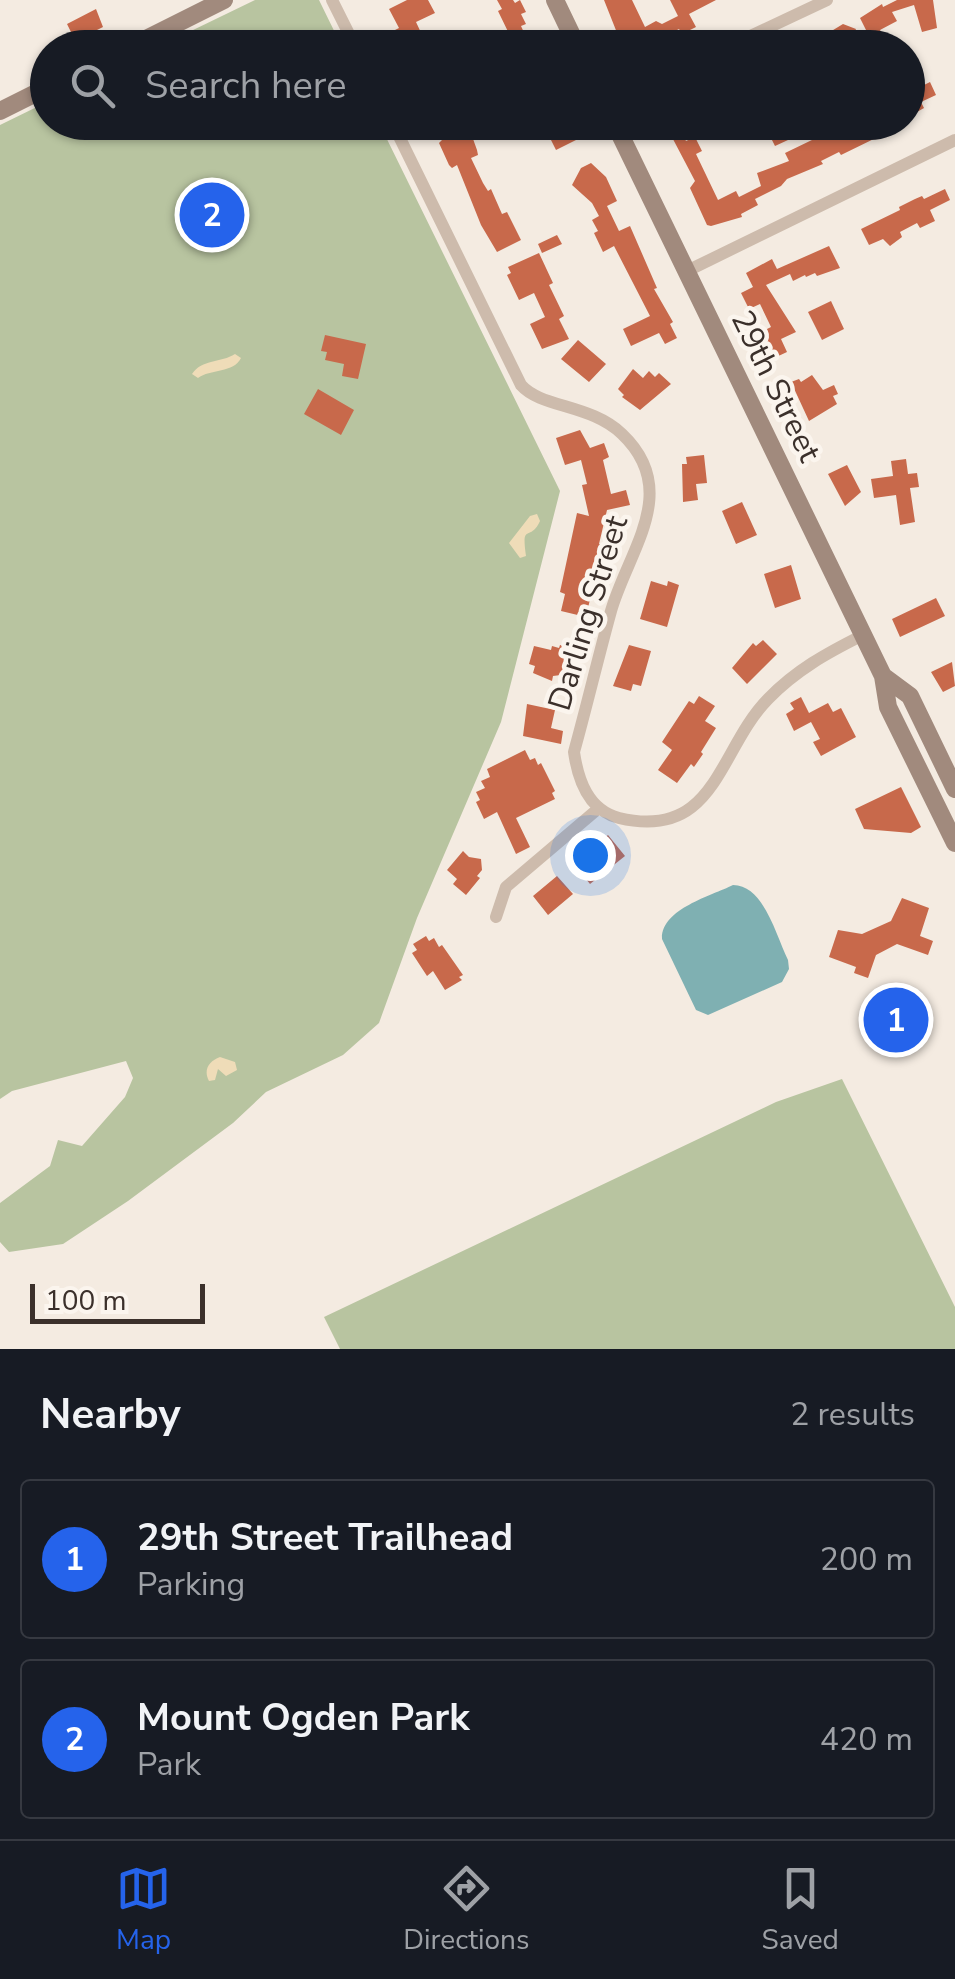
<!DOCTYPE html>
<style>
:root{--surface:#171b24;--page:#20242c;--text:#f1f3f6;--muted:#9ea1a6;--line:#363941;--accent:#2563eb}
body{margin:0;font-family:"Nunito Sans",sans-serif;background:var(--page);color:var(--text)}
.scale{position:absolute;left:30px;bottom:25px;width:175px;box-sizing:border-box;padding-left:10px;border:5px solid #3b302b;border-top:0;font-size:28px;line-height:35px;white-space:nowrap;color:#3b302b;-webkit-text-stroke:8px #fbf5ee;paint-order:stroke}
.you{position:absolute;left:590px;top:855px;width:35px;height:35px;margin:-25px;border:8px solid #fff;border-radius:50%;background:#1a73e8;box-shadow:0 0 0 15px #1a73e833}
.badge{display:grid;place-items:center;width:65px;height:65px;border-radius:50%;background:var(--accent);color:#fff;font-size:32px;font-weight:700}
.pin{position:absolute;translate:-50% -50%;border:5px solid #fff;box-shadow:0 2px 10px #0006}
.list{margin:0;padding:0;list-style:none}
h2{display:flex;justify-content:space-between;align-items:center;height:130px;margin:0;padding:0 40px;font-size:42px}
h2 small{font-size:32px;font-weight:400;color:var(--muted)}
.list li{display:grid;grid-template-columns:65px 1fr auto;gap:30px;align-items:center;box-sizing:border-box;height:160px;margin:0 20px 20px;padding:0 20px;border:2px solid var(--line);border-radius:10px}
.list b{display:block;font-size:38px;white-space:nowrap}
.list p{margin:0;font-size:32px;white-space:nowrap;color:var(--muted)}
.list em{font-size:32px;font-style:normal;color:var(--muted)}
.icon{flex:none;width:55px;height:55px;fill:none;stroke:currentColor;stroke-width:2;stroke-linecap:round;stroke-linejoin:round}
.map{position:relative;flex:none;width:955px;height:1349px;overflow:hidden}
.search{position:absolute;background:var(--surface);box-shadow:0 2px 8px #0004;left:30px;right:30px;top:30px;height:110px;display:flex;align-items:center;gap:25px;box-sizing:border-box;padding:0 35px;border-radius:55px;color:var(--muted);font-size:38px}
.sheet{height:490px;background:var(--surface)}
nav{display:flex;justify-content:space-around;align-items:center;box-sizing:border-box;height:140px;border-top:2px solid var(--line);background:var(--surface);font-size:28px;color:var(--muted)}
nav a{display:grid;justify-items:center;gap:5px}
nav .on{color:var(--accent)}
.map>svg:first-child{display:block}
.green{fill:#b8c4a0}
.sand{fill:#efdcb8}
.water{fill:#7fb0b2}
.building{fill:#c8694b}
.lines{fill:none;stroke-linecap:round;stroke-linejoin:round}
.street{stroke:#cdbbac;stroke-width:12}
.secondary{stroke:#a18a7d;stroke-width:18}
.labels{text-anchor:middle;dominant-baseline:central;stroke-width:9;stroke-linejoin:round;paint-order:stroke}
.street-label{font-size:32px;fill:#3b302b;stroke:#fbf5ee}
</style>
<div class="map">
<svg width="955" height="1349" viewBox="0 0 955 1349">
<rect width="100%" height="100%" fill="#f4ebe1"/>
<!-- green -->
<path class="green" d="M 255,0 L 319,0 L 342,47 L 158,47 Z
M 47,102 L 48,122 L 379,123 L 560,491 L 501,722 L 417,918 L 379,1023 L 343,1055 L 266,1092 L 233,1123 L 128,1201 L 63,1244 L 9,1252 L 0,1242 L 0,1203 L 50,1166 L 58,1140 L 82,1146 L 125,1097 L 133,1078 L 126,1061 L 12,1091 L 0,1099 L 0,125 Z
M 842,1079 L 955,1307 L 955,1349 L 340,1349 L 324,1317 L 776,1102 Z"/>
<!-- sand -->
<path class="sand" d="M 235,354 L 241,358 C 234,373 210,369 198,378 L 192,374 C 202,359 221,363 235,354 Z
M 537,514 L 540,521 C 530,543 521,521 526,556 L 520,558 L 509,543 L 530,516 Z
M 220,1057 L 235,1062 L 237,1070 L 226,1076 L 218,1069 L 215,1080 L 209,1081 C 203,1070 209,1061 220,1057 Z"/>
<!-- water -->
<path class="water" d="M 733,885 C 764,885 776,936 788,960 L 789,969 L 782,982 L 708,1015 L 696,1010 L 662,939 C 661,909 711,896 733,885 Z"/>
<!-- building -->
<path class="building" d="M 407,0 L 428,0 L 435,13 L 416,22 L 423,37 L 402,48 L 389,48 L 383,36 L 399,28 L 389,9 Z
M 497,0 L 513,0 L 515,3 L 520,0 L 526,12 L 521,14 L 526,24 L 521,26 L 531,48 L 496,48 L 512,40 L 498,11 L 502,9 Z
M 604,0 L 632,0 L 645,27 L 656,21 L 662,24 L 678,16 L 670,0 L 716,0 L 689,14 L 696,27 L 682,34 L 679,29 L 659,39 L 662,43 L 653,48 L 623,48 Z
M 897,0 L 933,0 L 937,28 L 922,32 L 914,5 L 892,12 L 897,21 L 880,30 L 882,34 L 871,40 L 860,18 L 882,4 L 883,7 Z
M 96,9 L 103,27 L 83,37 L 74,38 L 67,24 Z
M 843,24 L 856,29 L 850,45 L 815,48 L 820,38 Z
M 930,82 L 936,95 L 921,102 L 924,108 L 908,117 L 908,93 Z
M 571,122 L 582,122 L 586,129 L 582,131 L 584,136 L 556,150 L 547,132 Z
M 664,122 L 676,122 L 686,141 L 695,137 L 702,151 L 696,154 L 718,200 L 736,191 L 739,197 L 761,186 L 757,173 L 789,161 L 785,153 L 814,139 L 806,122 L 820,122 L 827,136 L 859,122 L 897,122 L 884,129 L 886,133 L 841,155 L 839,152 L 821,161 L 823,164 L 787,179 L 781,186 L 755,199 L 758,205 L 741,214 L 742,217 L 711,226 L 707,225 L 690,188 L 695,181 Z
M 699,122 L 731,122 L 705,135 Z
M 468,125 L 477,150 L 478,155 L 471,158 L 483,183 L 488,191 L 491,189 L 502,214 L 507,212 L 521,240 L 497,252 L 481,225 L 457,165 L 452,168 L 449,165 L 439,143 L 447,135 Z
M 782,127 L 788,140 L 775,146 L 769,134 Z
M 591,163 L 606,177 L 617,201 L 607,206 L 619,231 L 630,226 L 657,288 L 654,289 L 673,322 L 670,324 L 677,338 L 665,344 L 659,333 L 631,346 L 623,329 L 650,316 L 614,246 L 603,252 L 594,233 L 598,231 L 592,220 L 599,216 L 592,203 L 572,185 L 581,168 Z
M 945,189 L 950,200 L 930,210 L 935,221 L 920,228 L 917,223 L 900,232 L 902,237 L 890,246 L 883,239 L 869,245 L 861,229 L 900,210 L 899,207 L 915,199 L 922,196 L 924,199 Z
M 557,235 L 562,244 L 542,253 L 538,244 Z
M 829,246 L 840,268 L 817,276 L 815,273 L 806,277 L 805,275 L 793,281 L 790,274 L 766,285 L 796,332 L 781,339 L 787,352 L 772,359 L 759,333 L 771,327 L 760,304 L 749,309 L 741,293 L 753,287 L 746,273 L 772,259 L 777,269 Z
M 539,253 L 553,283 L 549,285 L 564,316 L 559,319 L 569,339 L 542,349 L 530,324 L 545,317 L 534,293 L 519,300 L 507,275 L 511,273 L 508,267 Z
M 831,301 L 844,329 L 822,340 L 808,312 Z
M 325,335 L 366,344 L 358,379 L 342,376 L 344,364 L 325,360 L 327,352 L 321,351 Z
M 578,340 L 606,364 L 589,382 L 561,359 Z
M 633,369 L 643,378 L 649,371 L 655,377 L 659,373 L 671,384 L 640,410 L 622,397 L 624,395 L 618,389 Z
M 812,375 L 823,390 L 834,385 L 838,394 L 833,396 L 837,404 L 809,421 L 791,382 L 799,379 L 801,382 Z
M 318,389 L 354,410 L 341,435 L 304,414 Z
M 580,430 L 590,448 L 604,443 L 609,457 L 603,460 L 611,494 L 626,490 L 630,505 L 607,510 L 599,544 L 609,547 L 605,566 L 598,564 L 586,617 L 561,611 L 565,594 L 560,592 L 577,513 L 589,516 L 582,485 L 587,484 L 581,460 L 565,465 L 556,438 Z
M 704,455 L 707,483 L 696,484 L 698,500 L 683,502 L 682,464 L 687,464 L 686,457 Z
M 906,459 L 908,474 L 917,473 L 919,487 L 910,488 L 915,522 L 900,525 L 896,495 L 874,498 L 871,479 L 893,476 L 891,461 Z
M 847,465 L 861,492 L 845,506 L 828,474 Z
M 742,502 L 757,535 L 736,544 L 722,511 Z
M 791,565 L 801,599 L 775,608 L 764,574 Z
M 651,581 L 667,586 L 668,581 L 679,585 L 667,627 L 640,619 Z
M 936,598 L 945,616 L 900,637 L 892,619 Z
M 763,640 L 777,654 L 747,684 L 732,668 L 753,643 L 756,646 Z
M 560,645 L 576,649 L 570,670 L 563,668 L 561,675 L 553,676 L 552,681 L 533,673 L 535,666 L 529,664 L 534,646 L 551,650 L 552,646 L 559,648 Z
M 629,645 L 651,651 L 641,686 L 633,684 L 631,691 L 613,686 Z
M 952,662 L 955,686 L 943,692 L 931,672 Z
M 699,696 L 715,706 L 705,721 L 716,728 L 701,752 L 703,754 L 694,767 L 691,764 L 677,783 L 658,770 L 672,750 L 662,742 L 689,701 L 694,704 Z
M 801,697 L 809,713 L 828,703 L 833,712 L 841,708 L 856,737 L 821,756 L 813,742 L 820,739 L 811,722 L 794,731 L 786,714 L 794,709 L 790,703 Z
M 527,704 L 555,710 L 551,728 L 563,731 L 561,744 L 523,736 Z
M 525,750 L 530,760 L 535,758 L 538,765 L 541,763 L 555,791 L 552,793 L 555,799 L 516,818 L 530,847 L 516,854 L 497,812 L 484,819 L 476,802 L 480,800 L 476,792 L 485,788 L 481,781 L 490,777 L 487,769 Z
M 901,787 L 921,827 L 911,833 L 864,829 L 855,809 Z
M 608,835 L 625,856 L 590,884 L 573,863 L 598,847 L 596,845 Z
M 463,851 L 469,857 L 481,859 L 482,870 L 477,876 L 480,878 L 466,895 L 453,884 L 457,879 L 447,870 Z
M 557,876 L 573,894 L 548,915 L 533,896 Z
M 902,898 L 929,908 L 920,936 L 933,941 L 928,955 L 897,944 L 876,955 L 868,978 L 854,973 L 856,967 L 829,957 L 838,930 L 862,934 L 891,921 Z
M 426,936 L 429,941 L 434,938 L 439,947 L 442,945 L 463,975 L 459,977 L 462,980 L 445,990 L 433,971 L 427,976 L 412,953 L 417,950 L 413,944 Z"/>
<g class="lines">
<!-- street -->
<path class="street" d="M 332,0 L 356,48
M 725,48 L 827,0
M 392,122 L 521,385 C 541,408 591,404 622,434 C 682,491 628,551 611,611 C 598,658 587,705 574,752 C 578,780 588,810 619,818 C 716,841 718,750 768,699 C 796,670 827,653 863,635
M 687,271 L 955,140
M 496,917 L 506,887 L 599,808"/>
<!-- secondary -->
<path class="secondary" d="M 555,0 L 578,48
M 128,48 L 224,0
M 0,111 L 48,87
M 614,122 L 883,676 L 888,707 L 955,843
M 883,676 L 910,696 L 955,789"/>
</g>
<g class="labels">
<!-- street labels -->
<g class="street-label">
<text transform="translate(776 386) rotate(64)">29th Street</text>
<text transform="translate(588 613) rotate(-73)">Darling Street</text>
</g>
</g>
</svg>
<div class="scale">100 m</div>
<div class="you"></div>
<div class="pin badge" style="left:896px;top:1020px">1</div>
<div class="pin badge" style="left:212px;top:215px">2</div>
<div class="search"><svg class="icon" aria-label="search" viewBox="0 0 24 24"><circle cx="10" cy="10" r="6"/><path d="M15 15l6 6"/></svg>Search here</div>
</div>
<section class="sheet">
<h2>Nearby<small>2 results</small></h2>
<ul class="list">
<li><span class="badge">1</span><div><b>29th Street Trailhead</b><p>Parking</p></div><em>200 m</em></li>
<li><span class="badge">2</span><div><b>Mount Ogden Park</b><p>Park</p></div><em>420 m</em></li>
</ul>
</section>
<nav>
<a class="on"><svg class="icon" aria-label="map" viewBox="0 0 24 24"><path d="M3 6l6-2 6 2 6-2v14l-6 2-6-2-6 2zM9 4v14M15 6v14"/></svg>Map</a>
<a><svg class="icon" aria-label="directions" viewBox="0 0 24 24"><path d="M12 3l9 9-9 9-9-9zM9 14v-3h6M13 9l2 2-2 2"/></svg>Directions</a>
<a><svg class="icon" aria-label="saved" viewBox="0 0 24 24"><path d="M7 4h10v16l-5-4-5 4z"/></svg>Saved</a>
</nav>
